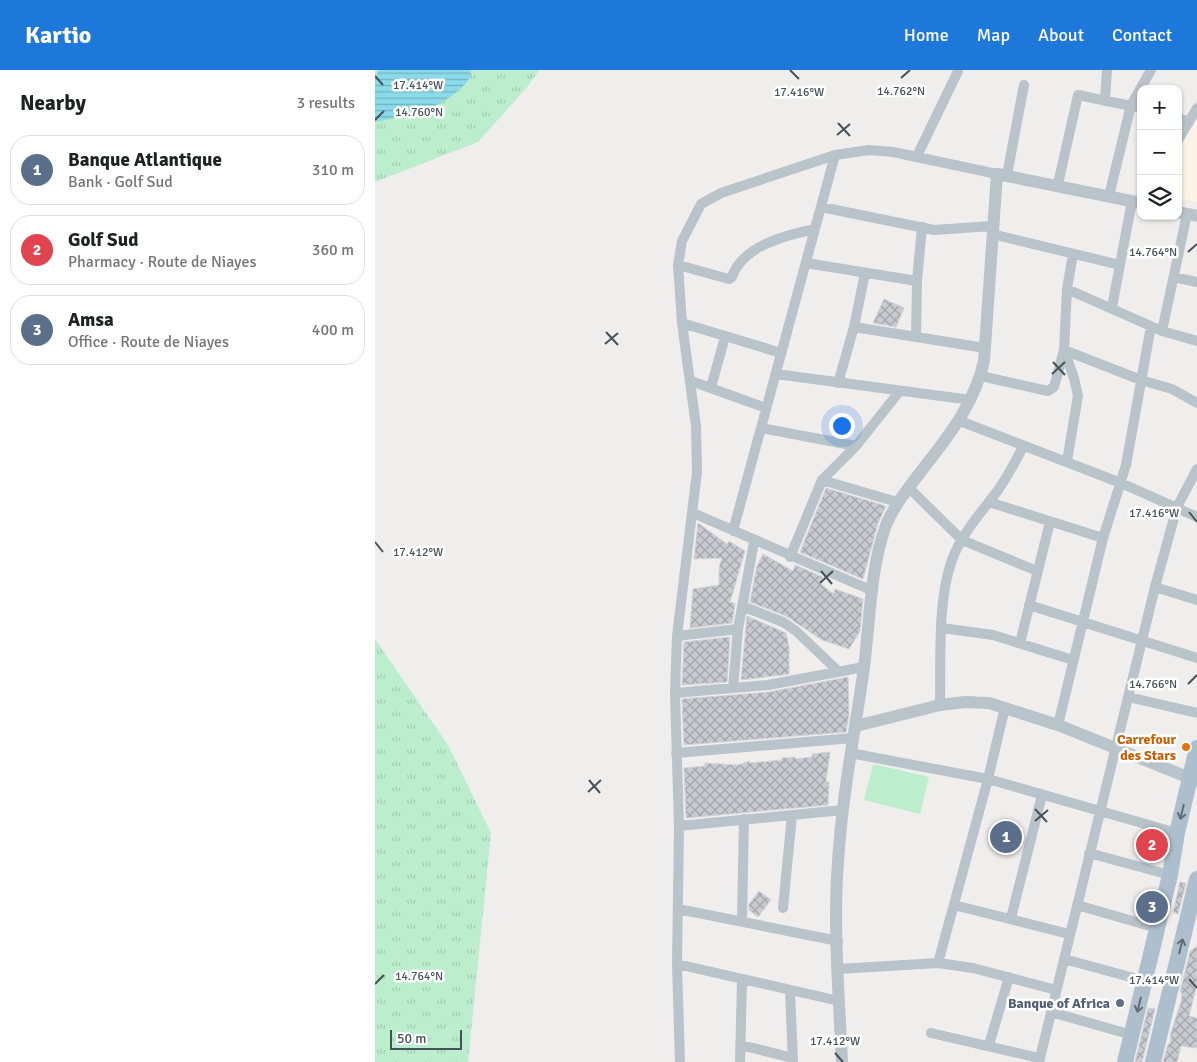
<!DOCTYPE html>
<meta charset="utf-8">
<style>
:root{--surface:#fff;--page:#f2f2f2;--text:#202124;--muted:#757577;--line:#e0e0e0;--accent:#1d78da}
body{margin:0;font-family:Signika,sans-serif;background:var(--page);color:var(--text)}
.controls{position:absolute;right:15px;top:15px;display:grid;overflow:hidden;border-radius:10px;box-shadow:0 1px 4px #0004}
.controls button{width:45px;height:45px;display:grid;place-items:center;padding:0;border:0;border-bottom:1px solid var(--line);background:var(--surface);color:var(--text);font:25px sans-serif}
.scale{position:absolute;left:15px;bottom:12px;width:72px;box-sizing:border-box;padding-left:5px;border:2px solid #46525a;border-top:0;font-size:14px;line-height:18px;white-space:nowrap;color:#46525a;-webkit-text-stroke:4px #fff;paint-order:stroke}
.you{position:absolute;left:466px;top:355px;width:18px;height:18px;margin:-12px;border:4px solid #fff;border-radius:50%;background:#1a73e8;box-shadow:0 0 0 8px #1a73e833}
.badge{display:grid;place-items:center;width:32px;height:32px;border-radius:50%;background:var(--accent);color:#fff;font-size:16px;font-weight:700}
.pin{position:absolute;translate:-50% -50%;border:2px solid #fff;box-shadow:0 1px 5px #0006}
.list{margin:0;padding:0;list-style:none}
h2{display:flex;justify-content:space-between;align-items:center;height:65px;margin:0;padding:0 20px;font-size:21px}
h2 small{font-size:16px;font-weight:400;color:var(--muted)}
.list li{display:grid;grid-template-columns:32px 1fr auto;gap:15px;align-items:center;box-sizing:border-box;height:70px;margin:0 10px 10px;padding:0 10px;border:1px solid var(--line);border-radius:20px}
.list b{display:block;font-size:19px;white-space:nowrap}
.list p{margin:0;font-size:16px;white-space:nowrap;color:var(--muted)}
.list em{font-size:16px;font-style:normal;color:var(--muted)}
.icon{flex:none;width:28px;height:28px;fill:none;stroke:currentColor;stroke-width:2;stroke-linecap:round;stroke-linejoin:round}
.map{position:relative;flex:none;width:822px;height:992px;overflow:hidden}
header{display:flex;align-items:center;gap:30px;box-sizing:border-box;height:70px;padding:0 25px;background:var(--accent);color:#fff}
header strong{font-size:24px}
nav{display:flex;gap:28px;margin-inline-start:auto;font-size:18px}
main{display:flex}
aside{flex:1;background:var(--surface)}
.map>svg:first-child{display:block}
.commercial{fill:#fbf4e6}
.grass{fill:url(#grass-tufts)}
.garden{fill:#bcedcd}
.water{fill:url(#water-rules)}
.building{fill:url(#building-cross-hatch);stroke:#d1d4d9}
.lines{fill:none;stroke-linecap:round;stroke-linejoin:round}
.minor{stroke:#b9c3ca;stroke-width:10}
.tertiary{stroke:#b9c3ca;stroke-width:12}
.primary{stroke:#adbecc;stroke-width:16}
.oneway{stroke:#606d76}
.ticks{fill:none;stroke:#46525a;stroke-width:2}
.food-dot{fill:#e8710a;stroke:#fff;stroke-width:2}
.service-dot{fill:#5c6f8a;stroke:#fff;stroke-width:2}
.labels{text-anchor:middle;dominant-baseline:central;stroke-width:5;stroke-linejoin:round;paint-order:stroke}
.food-label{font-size:14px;font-weight:bold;fill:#c56008;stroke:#fff;text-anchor:end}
.service-label{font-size:14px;font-weight:bold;fill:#4e5e75;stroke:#fff;text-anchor:end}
.ticks-label{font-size:12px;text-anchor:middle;fill:#46525a;stroke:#fff;stroke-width:5;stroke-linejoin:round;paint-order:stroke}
</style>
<header>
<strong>Kartio</strong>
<nav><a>Home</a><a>Map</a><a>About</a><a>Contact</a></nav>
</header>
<main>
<aside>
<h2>Nearby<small>3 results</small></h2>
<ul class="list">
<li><span class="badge" style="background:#5c6f8a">1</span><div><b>Banque Atlantique</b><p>Bank · Golf Sud</p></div><em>310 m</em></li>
<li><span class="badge" style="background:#e0444e">2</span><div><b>Golf Sud</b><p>Pharmacy · Route de Niayes</p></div><em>360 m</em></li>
<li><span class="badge" style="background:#5c6f8a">3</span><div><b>Amsa</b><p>Office · Route de Niayes</p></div><em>400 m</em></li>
</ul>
</aside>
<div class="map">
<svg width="822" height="992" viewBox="0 0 822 992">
<defs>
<pattern id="grass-tufts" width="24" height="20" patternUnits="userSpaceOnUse" patternTransform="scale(1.25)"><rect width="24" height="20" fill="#bcedcd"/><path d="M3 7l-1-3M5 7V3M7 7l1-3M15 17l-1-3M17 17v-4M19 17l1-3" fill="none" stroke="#a3cdb2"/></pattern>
<pattern id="water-rules" width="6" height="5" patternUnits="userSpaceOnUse" patternTransform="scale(1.25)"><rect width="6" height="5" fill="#8adae9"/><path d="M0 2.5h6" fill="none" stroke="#73b3c0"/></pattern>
<pattern id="building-cross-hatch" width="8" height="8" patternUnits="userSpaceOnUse" patternTransform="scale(1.25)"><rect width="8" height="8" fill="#c7cbd0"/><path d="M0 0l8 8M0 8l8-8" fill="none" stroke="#a3a7ac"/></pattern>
</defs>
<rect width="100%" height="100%" fill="#f0eded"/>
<!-- commercial -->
<path class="commercial" d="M 822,49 L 822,132 L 803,128 L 803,81 Z"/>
<!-- grass -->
<path class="grass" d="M 0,0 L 164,0 L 153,16 L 103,72 L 0,112 Z
M 0,569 L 73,675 L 116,763 L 93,992 L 0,992 Z"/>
<!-- garden -->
<path class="garden" d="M 498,694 L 554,707 L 545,744 L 489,730 Z"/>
<!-- water -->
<path class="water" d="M 4,0 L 95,0 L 96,6 C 75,38 35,45 0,52 L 0,8 Z"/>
<!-- building -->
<path class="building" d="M 509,229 L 529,238 L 521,257 L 498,253 Z
M 451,418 L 511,436 L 503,453 L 488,509 L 425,482 Z
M 323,453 L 352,474 L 354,471 L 370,481 L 355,532 L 360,534 L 357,553 L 315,558 L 318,519 L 344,515 L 344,497 L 347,488 L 319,489 Z
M 388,484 L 418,501 L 420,495 L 448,507 L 445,513 L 458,524 L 460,519 L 488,529 L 485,561 L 474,579 L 447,570 L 411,546 L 375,532 L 382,496 Z
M 372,546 L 411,563 L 414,577 L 414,604 L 366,610 Z
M 355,567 L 352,612 L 307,615 L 309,572 Z
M 473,607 L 474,645 L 471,662 L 309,675 L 307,629 L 394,622 Z
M 455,682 L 451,712 L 454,712 L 453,735 L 311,748 L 309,698 L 330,696 L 330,693 L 363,695 L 375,691 L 375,693 L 407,690 L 407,688 L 420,687 L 420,689 L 437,687 L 437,684 Z
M 805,812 L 811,813 L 803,844 L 798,842 Z
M 384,821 L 396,830 L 383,847 L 374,840 L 374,834 Z
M 822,876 L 822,914 L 814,946 L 822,948 L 822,978 L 806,976 L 802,992 L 788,992 L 793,974 L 795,974 L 796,962 L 806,932 L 807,923 L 805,922 L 815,881 Z
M 773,938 L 780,939 L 767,992 L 760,992 Z"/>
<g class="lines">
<!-- minor -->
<path class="minor" d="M 730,29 L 732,0
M 803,48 L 814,52
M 803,70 L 822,38
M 542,86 L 583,1
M 632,105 L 649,15
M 683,114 L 703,25 L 766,38
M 734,126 L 756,35 L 776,0
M 446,137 L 559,160 L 617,156
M 617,164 L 745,195
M 431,193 L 542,211
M 303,195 L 354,209 L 357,207 C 367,176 411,165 440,159
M 799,207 L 822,212
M 692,219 L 787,261 L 822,271
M 737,237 L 757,131
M 307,253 L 406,283
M 479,257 L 610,278
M 787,261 L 812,144
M 541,266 L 542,211 L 547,157
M 689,280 L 766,310 L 797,319 L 822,333
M 689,280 L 699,308 L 703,326 L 692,391
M 401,304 L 596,330
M 606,306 L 673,321 L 679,317 L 689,280 L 692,219 L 698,184
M 316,311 L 391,338
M 463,313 L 479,257 L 490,203
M 336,317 L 350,267
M 585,351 L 746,413 L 822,447
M 386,358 L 481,376
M 447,410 L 522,432
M 534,418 L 587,470 L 662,501
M 614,432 L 728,468
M 318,443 L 498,521
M 358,461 L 460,85
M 415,487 L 447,410 L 481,376 L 524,322
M 780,517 L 822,530
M 654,535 L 822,588
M 367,536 L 408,552 L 421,561 L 463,601
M 567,558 L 618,565 L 698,590
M 302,566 L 363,559
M 645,573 L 675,452
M 358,618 L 363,559 L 379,472
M 300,623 L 393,615 L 489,597
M 753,627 L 822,643
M 565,635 C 566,592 562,531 577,490 C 586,464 607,442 623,420 C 633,406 640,392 648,377
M 683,655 L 728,468 L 751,395 L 776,256
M 301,683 L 478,668
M 475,683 L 613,709 L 802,763
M 304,756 L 468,740
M 714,783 L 795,805
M 579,835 L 694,864
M 702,835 L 782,858
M 408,838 L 417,745
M 303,839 L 463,871
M 636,848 L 667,725
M 367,851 L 369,749
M 689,889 L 770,911
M 563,893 L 613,709 L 630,637
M 302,894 L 464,931
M 463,899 L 563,893 L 598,898 L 681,920
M 415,921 L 418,992
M 676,942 L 757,965
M 556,963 L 664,988
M 366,975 L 418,988
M 614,975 L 634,907
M 305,992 L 302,894 L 304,756 L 300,623 L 302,566 L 322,402 L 321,356 L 307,253 L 303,195 L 307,171 L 326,134 L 346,123 L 460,85 L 494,80 L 518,82 L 622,104
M 365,992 L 367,911
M 664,992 L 780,517 L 802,437 L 822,399"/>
<!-- tertiary -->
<path class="tertiary" d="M 803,142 L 822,146
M 481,656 L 565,635 L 590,632 L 614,633 L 683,655 L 822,711
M 467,992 C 464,926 458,858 463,792 C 467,726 480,662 489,597 C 495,551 495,499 511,455 C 519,436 531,421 544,404 C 571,369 599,336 609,291 L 622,104 L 766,133"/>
<!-- primary -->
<path class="primary" d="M 750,992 L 795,805 L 802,763 L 822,678
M 778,992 L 822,809"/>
</g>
<!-- one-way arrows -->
<defs><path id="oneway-shaft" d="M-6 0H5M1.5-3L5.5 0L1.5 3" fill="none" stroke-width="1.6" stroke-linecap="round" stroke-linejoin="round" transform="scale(1.25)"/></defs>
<g class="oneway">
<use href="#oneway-shaft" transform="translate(807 742) rotate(103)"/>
<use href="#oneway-shaft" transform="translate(806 876) rotate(-76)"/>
<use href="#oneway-shaft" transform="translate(764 935) rotate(104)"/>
</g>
<!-- ticks -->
<path class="ticks" d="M 415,0 L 424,9M 0,6 L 8,15M 526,8 L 535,0M 0,50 L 9,41M 463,53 L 475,66M 462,65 L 475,54M 813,182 L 822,174M 231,262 L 243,275M 230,274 L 243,263M 678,292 L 690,305M 677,304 L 690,292M 814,442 L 822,452M 0,472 L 8,482M 446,501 L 457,514M 445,513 L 458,501M 813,614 L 822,605M 214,710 L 225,723M 213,722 L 226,710M 660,739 L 672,752M 660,751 L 673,740M 814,909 L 822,918M 0,914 L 9,905M 460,983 L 468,992"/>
<!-- markers -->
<circle class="food-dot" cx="811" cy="677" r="5"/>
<circle class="service-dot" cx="745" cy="933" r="5"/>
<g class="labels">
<!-- food labels -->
<g class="food-label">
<text x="801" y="669">Carrefour<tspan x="801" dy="16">des Stars</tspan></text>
</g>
<!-- service labels -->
<g class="service-label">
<text x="735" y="933">Banque of Africa</text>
</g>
</g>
<g class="ticks-label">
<text x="43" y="19">17.414°W</text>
<text x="526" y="25">14.762°N</text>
<text x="424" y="26">17.416°W</text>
<text x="44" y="46">14.760°N</text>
<text x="778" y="186">14.764°N</text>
<text x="779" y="447">17.416°W</text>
<text x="43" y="486">17.412°W</text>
<text x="778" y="618">14.766°N</text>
<text x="44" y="910">14.764°N</text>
<text x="779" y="914">17.414°W</text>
<text x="460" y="975">17.412°W</text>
</g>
</svg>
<div class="controls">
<button>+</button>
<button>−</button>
<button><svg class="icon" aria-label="layers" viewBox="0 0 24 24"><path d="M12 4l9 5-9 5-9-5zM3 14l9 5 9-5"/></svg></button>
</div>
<div class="scale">50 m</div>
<div class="you"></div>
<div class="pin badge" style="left:631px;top:767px;background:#5c6f8a">1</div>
<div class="pin badge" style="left:777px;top:775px;background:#e0444e">2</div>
<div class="pin badge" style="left:777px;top:837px;background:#5c6f8a">3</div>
</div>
</main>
